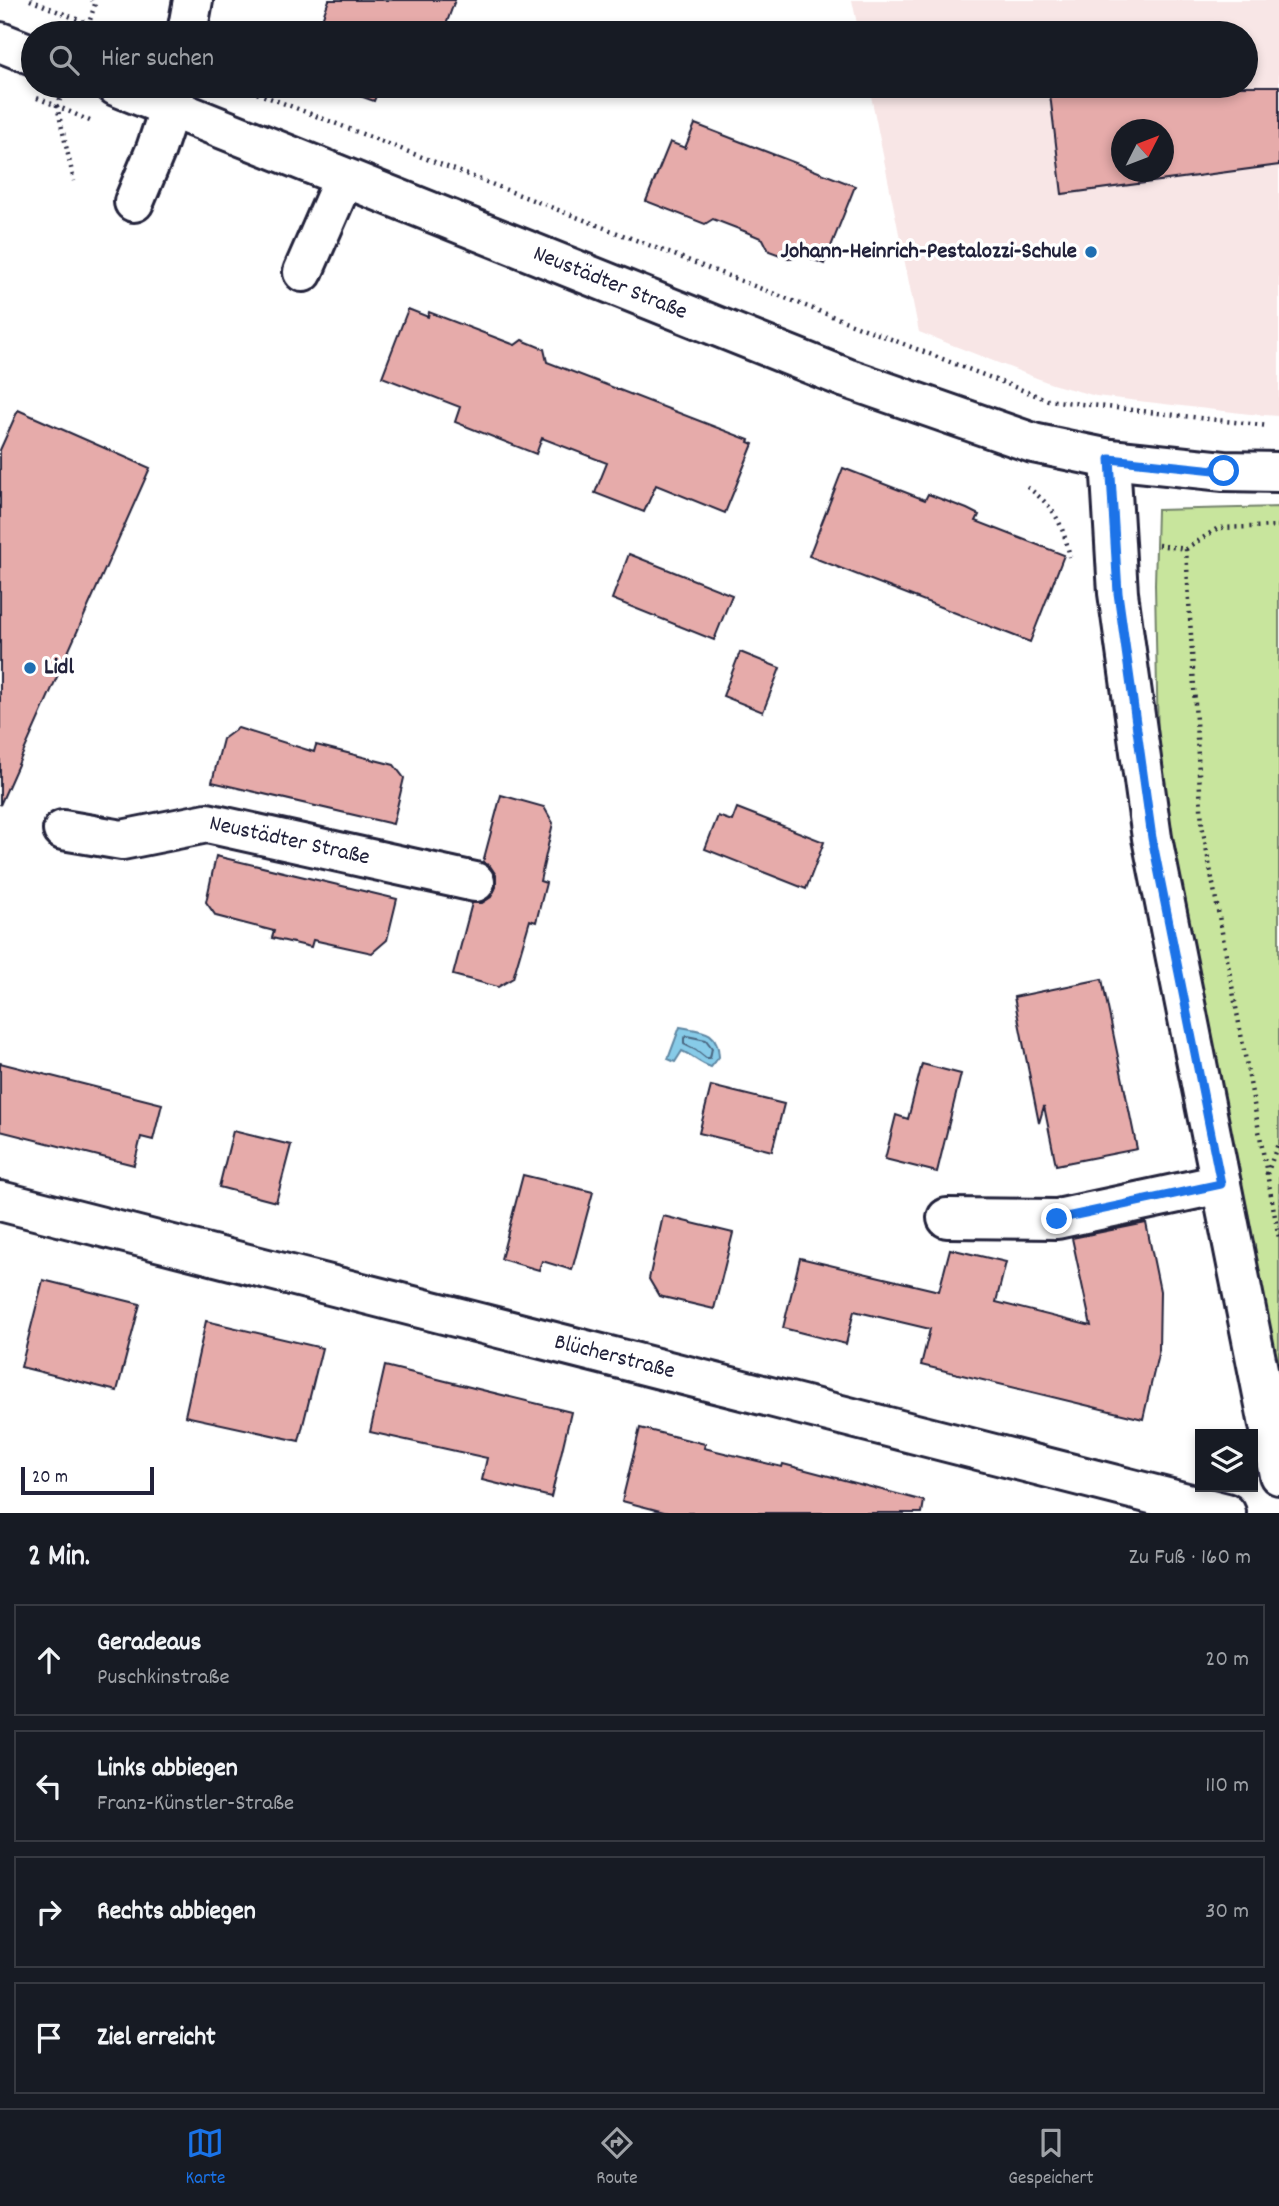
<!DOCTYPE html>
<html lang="de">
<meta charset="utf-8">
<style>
:root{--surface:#171b24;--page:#20242c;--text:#f1f3f6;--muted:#9ea1a6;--line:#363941;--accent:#1a73e8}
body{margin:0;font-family:Dekko,sans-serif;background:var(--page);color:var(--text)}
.controls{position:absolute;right:21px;bottom:21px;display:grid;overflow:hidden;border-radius:0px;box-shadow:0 4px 10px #0003}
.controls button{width:63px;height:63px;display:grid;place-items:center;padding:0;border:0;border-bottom:2px solid var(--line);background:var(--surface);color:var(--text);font:35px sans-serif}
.compass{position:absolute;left:1111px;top:119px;width:63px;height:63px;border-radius:50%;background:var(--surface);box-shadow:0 4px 10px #0003;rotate:48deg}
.scale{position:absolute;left:21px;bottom:18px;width:133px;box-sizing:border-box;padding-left:7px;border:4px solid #22223b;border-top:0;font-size:19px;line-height:24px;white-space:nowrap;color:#22223b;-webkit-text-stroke:5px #fff;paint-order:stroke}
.stop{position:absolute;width:21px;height:21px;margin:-16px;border:5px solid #1a73e8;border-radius:50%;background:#fff}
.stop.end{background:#1a73e8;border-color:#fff;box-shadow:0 2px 7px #0008}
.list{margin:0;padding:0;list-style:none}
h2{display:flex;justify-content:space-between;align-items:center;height:91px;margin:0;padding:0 28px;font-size:30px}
h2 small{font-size:23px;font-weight:400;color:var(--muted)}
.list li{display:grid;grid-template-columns:46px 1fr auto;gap:21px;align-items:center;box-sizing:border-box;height:112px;margin:0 14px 14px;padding:0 14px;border:2px solid var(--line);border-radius:0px}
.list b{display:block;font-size:26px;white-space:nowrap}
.list p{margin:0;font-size:23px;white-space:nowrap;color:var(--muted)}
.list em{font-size:23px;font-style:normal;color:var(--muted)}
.icon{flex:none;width:38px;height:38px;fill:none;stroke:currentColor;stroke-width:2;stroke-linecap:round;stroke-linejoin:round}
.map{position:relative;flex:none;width:1279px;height:1513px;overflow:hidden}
.search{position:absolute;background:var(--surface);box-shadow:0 4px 10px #0003;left:21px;right:21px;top:21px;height:77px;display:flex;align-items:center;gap:18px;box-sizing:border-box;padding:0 24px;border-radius:38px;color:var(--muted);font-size:26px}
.sheet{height:595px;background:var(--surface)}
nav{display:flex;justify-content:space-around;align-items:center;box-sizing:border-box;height:98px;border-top:2px solid var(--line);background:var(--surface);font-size:19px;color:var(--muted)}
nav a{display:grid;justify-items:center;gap:4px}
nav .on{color:var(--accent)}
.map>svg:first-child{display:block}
.built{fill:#f8e6e6;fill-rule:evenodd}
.green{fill:#c8e59d;stroke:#75846c;stroke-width:2}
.water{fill:#87cbe8;stroke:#5f87a3;stroke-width:2}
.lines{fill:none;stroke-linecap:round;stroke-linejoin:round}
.shore{stroke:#4a6680;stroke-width:2}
.building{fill:#e6abaa;stroke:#22223b;stroke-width:2;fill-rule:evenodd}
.minor-casing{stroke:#22223b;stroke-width:44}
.major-casing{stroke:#22223b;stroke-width:44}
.path{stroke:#22223b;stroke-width:4.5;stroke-dasharray:2 5;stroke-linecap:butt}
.minor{stroke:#fff;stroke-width:38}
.major{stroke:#fff;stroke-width:38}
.route{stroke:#1a73e8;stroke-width:9}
.poi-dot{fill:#1f6fb2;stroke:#fff;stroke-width:2.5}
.labels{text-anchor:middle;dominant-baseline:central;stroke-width:7;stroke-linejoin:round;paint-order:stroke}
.poi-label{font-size:23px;font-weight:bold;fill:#22223b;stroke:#fff;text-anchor:end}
.street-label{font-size:23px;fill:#22223b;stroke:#fff}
</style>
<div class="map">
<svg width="1279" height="1513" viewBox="0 0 1279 1513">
<rect width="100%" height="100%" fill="#fff"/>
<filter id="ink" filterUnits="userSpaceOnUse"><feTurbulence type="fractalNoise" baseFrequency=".0143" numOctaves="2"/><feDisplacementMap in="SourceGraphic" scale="14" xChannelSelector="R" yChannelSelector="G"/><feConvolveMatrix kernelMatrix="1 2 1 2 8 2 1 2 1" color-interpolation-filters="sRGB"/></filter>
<g filter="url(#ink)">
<!-- built -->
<path class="built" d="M 852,0 L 1279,0 L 1279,416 L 1250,414 L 1096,396 L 1052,384 L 919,332 L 869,86 L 1246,86 L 1246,33 L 859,33 ZM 1122,130 L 1164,130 L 1164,172 L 1122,172 Z"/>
<!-- green -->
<path class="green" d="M 1279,507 L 1279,1388 L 1159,797 L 1155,584 L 1157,510 Z"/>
<!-- water -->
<path class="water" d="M 680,1027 C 703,1031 718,1030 719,1057 L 711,1067 C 700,1064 693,1056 682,1051 L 675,1062 L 668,1059 Z"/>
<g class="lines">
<!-- shore -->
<path class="shore" d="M 687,1036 L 706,1040 L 712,1048 L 710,1058 L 706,1058 L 696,1050 L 684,1044 L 684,1038 Z"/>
</g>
<!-- building -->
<path class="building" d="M 329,0 L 455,0 L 443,33 L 317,33 Z
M 332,86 L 380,86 L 374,101 Z
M 1049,86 L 1279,86 L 1279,165 L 1062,194 ZM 1122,130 L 1164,130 L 1164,172 L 1122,172 Z
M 695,124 L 855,186 L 824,264 L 802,255 L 791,259 L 769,251 L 763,239 L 744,231 L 713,219 L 705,224 L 646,201 L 670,142 L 685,148 Z
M 408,309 L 428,317 L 429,312 L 515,345 L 522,340 L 544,349 L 547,362 L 749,440 L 748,442 L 753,444 L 725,513 L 656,485 L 644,512 L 595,493 L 607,463 L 542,438 L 536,454 L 455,422 L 460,407 L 382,377 Z
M 18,410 L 150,468 L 0,805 L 0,450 Z
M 843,468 L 925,500 L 928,494 L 967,509 L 979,515 L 976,521 L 1064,555 L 1030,642 L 809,556 Z
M 629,554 L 732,595 L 714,640 L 612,599 Z
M 740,652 L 780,668 L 763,712 L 723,696 Z
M 238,728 L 314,752 L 316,745 L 394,765 L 404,778 L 393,824 L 212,782 L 223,739 Z
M 501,795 L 544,807 L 553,823 L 540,881 L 546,883 L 536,922 L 530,920 L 513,978 L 498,987 L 453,975 L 472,903 L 482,903 L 491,897 L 496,887 L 496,875 L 490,866 L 483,862 Z
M 737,808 L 824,842 L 806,889 L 705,849 L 718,816 L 732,821 Z
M 216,856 L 397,899 L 387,940 L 372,953 L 313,940 L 311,947 L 272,938 L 274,931 L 216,916 L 206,902 Z
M 1102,979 L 1137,1149 L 1056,1165 L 1044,1106 L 1039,1123 L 1014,997 Z
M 0,1063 L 162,1104 L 153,1140 L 141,1137 L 134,1165 L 0,1131 Z
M 922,1064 L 961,1074 L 937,1172 L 885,1159 L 896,1115 L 908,1119 Z
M 711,1086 L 784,1104 L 772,1151 L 699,1133 Z
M 233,1131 L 291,1145 L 276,1202 L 219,1187 Z
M 523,1175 L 593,1192 L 572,1270 L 542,1261 L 539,1270 L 501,1259 Z
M 663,1216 L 733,1233 L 714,1309 L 659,1296 L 649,1279 Z
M 1146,1223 L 1160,1291 L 1159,1350 L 1143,1419 L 921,1365 L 930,1329 L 854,1311 L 846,1344 L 783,1328 L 800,1258 L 939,1291 L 950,1249 L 1006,1262 L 996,1302 L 1091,1326 L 1072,1238 Z
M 43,1280 L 140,1304 L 117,1391 L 21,1367 Z
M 206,1321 L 322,1348 L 299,1441 L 185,1416 Z
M 385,1366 L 571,1412 L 551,1497 L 482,1480 L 487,1458 L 370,1432 Z
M 640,1428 L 705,1444 L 704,1448 L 782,1467 L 783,1464 L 924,1501 L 922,1513 L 668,1513 L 622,1501 Z"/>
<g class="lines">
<defs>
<g id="minor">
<path d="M 187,33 L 193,0"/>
<path d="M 134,202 L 156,149 L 177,86"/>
<path d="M 303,272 L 344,178"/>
<path d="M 1110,459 L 1118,593 L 1152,838 L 1279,1475"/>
<path id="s1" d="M 63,830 L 122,840 L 207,823 L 475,882"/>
<path id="s2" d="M 0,1201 L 1226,1513"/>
<path d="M 947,1218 L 1057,1219 L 1221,1184"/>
</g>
<g id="major">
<path d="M 0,42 L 33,55"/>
<path id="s3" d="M 116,86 L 846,378 L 1033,443 L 1110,459 L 1224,471 L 1279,472"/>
</g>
</defs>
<!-- minor casing -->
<use href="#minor" class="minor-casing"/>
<!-- major casing -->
<use href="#major" class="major-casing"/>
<!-- path -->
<path class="path" d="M 30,0 L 111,33
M 86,33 L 95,4 L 92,0
M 66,86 L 57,106 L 90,121
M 244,88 L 1048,400 L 1268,426
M 37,98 L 57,106 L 74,181
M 1027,487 C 1056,508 1062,523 1070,557
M 1158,545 L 1186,549 L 1218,528 L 1279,526
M 1186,549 L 1202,825 L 1279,1238
M 1267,1174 L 1279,1141"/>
<!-- minor -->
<use href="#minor" class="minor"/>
<!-- major -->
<use href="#major" class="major"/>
</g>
</g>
<g class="lines" filter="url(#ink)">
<!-- route -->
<path class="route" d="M 1057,1219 L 1221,1184 L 1152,838 L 1118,593 L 1110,459 L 1224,471"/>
</g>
<!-- markers -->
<g class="poi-dot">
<circle cx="1091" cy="252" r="7"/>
<circle cx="30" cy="668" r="7"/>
</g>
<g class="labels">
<!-- poi labels -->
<g class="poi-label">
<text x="1077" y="252">Johann-Heinrich-Pestalozzi-Schule</text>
<text x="44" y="668" text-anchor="start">Lidl</text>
</g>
<!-- street labels -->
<g class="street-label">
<text stroke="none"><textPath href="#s3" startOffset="532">Neustädter Straße</textPath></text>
<text stroke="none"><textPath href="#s1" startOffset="231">Neustädter Straße</textPath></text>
<text stroke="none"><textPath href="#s2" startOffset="634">Blücherstraße</textPath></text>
</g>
</g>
</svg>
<div class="controls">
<button><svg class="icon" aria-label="layers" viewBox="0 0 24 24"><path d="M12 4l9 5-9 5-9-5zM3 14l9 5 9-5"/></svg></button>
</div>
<svg class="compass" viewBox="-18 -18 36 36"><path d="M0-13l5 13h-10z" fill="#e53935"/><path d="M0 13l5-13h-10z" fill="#9ea1a6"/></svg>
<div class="scale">20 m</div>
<div class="stop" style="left:1224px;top:471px"></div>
<div class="stop end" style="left:1057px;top:1219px"></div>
<div class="search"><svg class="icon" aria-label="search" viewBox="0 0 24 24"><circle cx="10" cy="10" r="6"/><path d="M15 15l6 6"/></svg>Hier suchen</div>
</div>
<section class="sheet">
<h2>2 Min.<small>Zu Fuß · 160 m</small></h2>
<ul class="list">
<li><svg class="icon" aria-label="ahead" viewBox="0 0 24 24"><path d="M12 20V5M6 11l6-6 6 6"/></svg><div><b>Geradeaus</b><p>Puschkinstraße</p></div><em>20 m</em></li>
<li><svg class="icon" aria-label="left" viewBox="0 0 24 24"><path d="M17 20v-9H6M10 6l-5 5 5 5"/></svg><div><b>Links abbiegen</b><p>Franz-Künstler-Straße</p></div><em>110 m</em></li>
<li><svg class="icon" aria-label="right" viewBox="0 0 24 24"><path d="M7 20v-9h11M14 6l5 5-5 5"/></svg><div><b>Rechts abbiegen</b></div><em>30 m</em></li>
<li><svg class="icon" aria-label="arrive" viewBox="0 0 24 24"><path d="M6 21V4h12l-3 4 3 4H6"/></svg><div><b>Ziel erreicht</b></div></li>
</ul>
</section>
<nav>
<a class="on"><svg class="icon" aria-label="map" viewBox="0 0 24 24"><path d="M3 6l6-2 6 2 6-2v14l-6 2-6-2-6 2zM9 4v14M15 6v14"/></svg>Karte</a>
<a><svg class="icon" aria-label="directions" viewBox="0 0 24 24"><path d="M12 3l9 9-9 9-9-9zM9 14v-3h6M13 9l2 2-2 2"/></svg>Route</a>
<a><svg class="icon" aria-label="saved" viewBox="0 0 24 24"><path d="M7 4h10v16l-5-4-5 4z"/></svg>Gespeichert</a>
</nav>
